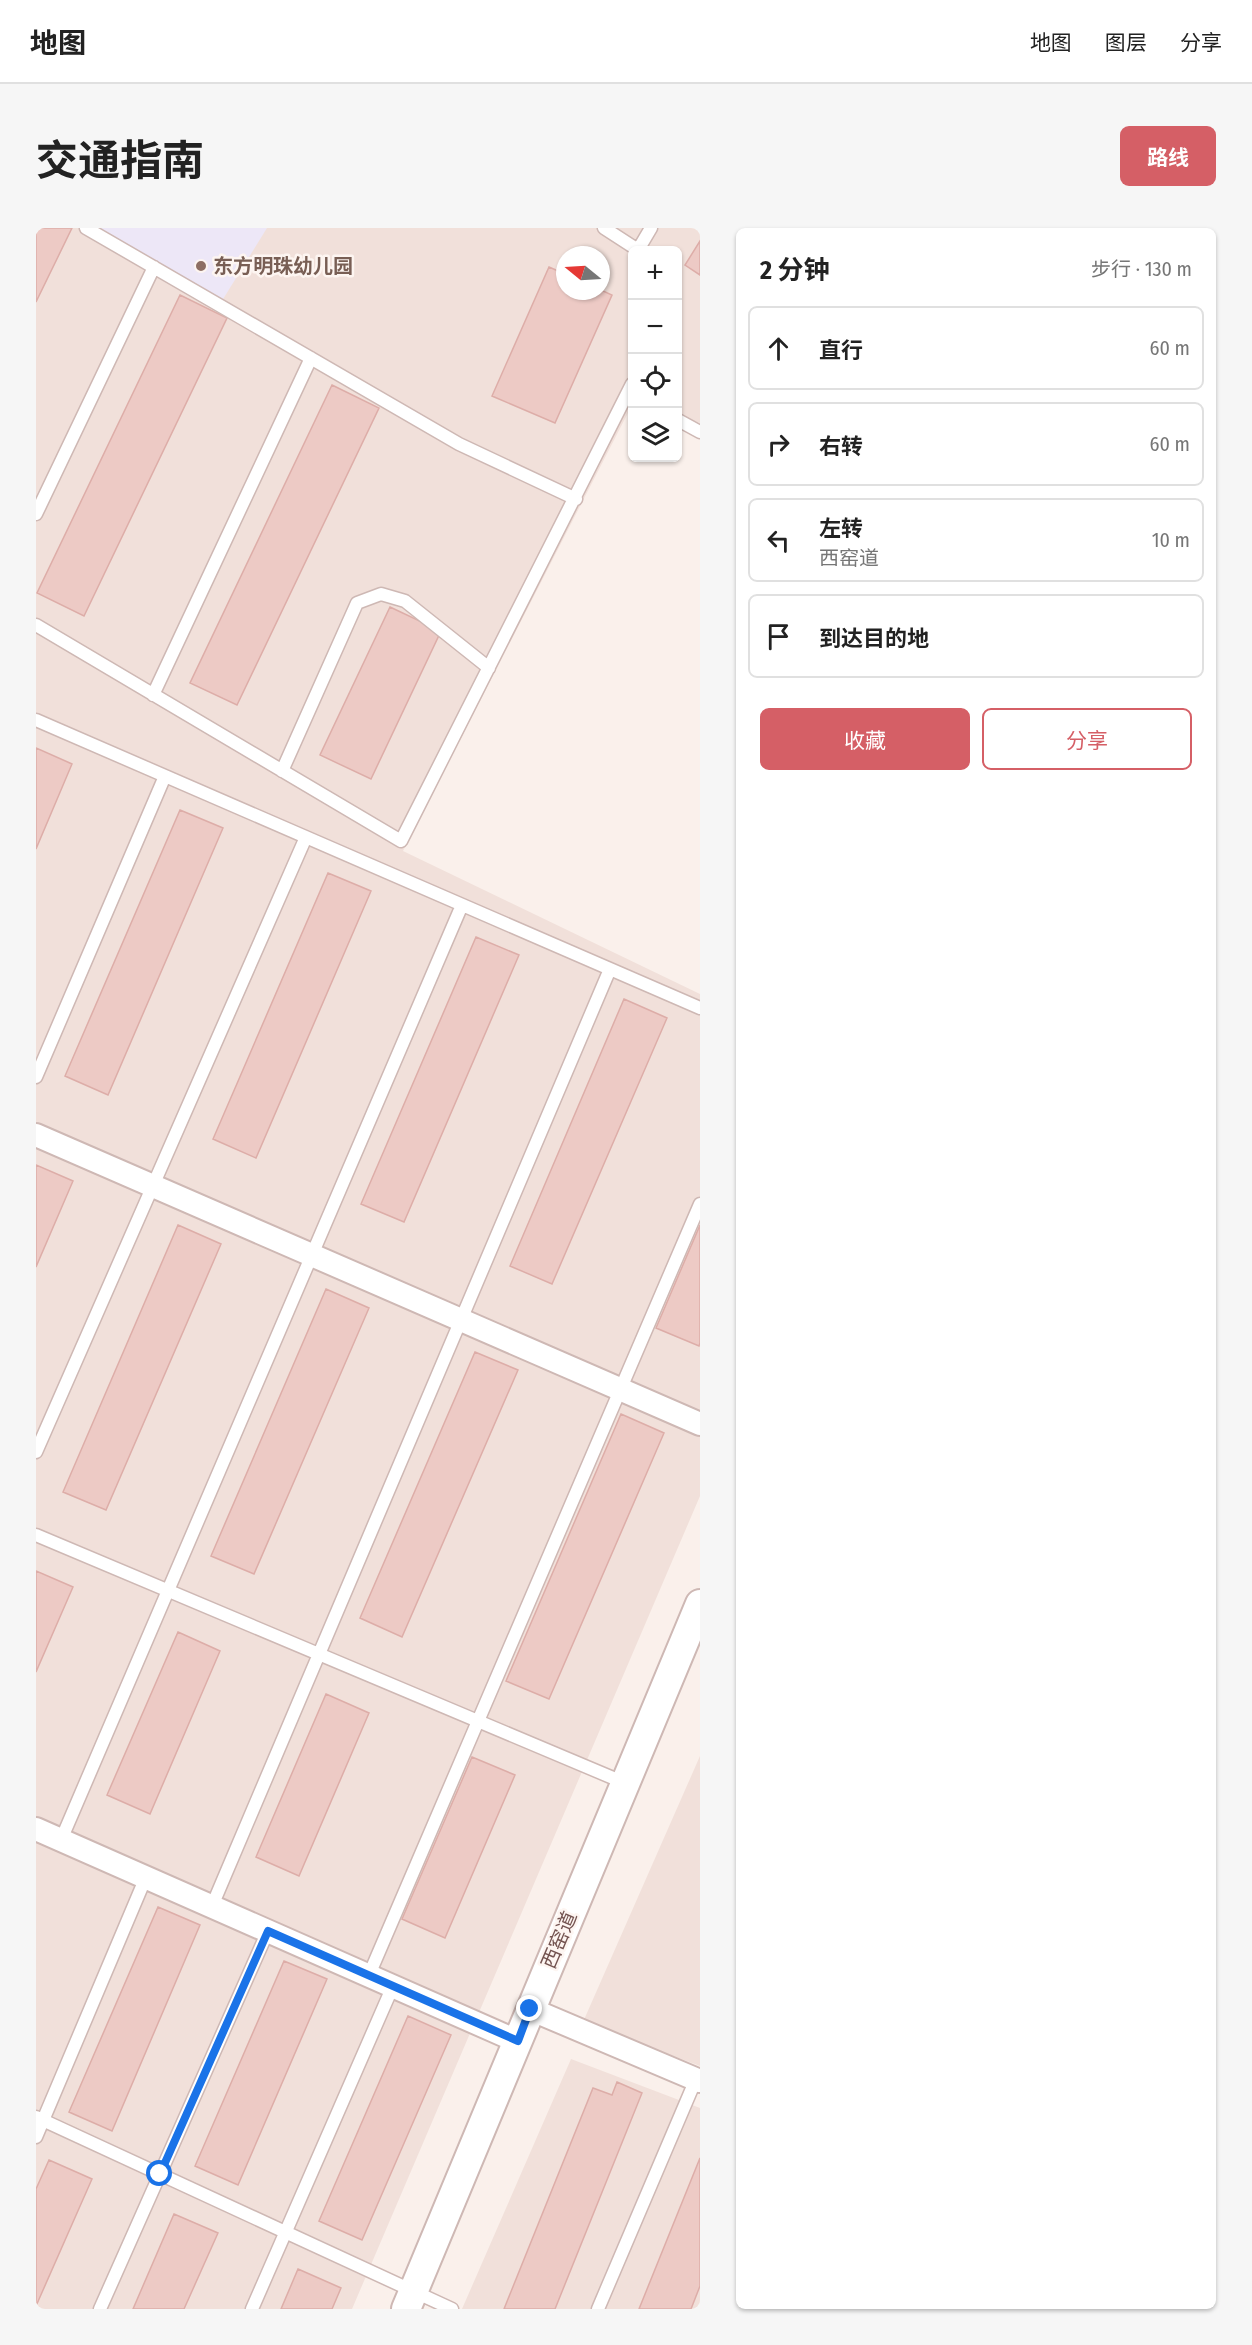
<!DOCTYPE html>
<html lang="zh">
<meta charset="utf-8">
<style>
:root{--surface:#fff;--page:#f6f6f6;--text:#222;--muted:#767676;--line:#e0e0e0;--accent:#d55f66}
body{margin:0;font-family:"Fira Sans Condensed","Noto Sans SC",sans-serif;background:var(--page);color:var(--text)}
.controls{position:absolute;right:18px;top:18px;display:grid;overflow:hidden;border-radius:9px;box-shadow:0 2px 4px #0004}
.controls button{width:54px;height:54px;display:grid;place-items:center;padding:0;border:0;border-bottom:2px solid var(--line);background:var(--surface);color:var(--text);font:30px sans-serif}
.compass{position:absolute;left:520px;top:18px;width:54px;height:54px;border-radius:50%;background:var(--surface);box-shadow:0 2px 4px #0004;rotate:288deg}
.stop{position:absolute;width:18px;height:18px;margin:-14px;border:4px solid #1a73e8;border-radius:50%;background:#fff}
.stop.end{background:#1a73e8;border-color:#fff;box-shadow:0 2px 6px #0008}
.list{margin:0;padding:0;list-style:none}
h2{display:flex;justify-content:space-between;align-items:center;height:78px;margin:0;padding:0 24px;font-size:26px}
h2 small{font-size:20px;font-weight:400;color:var(--muted)}
.list li{display:grid;grid-template-columns:39px 1fr auto;gap:18px;align-items:center;box-sizing:border-box;height:84px;margin:0 12px 12px;padding:0 12px;border:2px solid var(--line);border-radius:9px}
.list b{display:block;font-size:22px;white-space:nowrap}
.list p{margin:0;font-size:20px;white-space:nowrap;color:var(--muted)}
.list em{font-size:20px;font-style:normal;color:var(--muted)}
.actions{display:flex;gap:12px;padding:18px 24px}
.actions a{flex:1;padding:14px 0;border:2px solid var(--accent);border-radius:9px;text-align:center;font-size:21px;color:var(--accent)}
.actions .main{background:var(--accent);color:#fff}
.icon{flex:none;width:33px;height:33px;fill:none;stroke:currentColor;stroke-width:2;stroke-linecap:round;stroke-linejoin:round}
.map{position:relative;flex:none;width:664px;height:2081px;overflow:hidden;border-radius:9px}
header{display:flex;align-items:center;gap:36px;box-sizing:border-box;height:84px;padding:0 30px;background:var(--surface);border-bottom:2px solid var(--line)}
header strong{font-size:28px}
nav{display:flex;gap:33px;margin-inline-start:auto;font-size:21px}
.intro{display:flex;align-items:center;justify-content:space-between;box-sizing:border-box;height:144px;padding:0 36px}
h1{margin:0;font-size:42px}
.button{padding:15px 27px;border-radius:9px;background:var(--accent);color:#fff;font-size:21px;font-weight:700}
main{display:flex;gap:36px;padding:0 36px}
aside{flex:1;background:var(--surface);border-radius:9px;box-shadow:0 2px 4px #0004}
.map>svg:first-child{display:block}
.residential{fill:#f1e0da;fill-rule:evenodd}
.education{fill:#ede7f7}
.building{fill:#edcac5;stroke:#ddada8;stroke-width:1.5}
.lines{fill:none;stroke-linecap:round;stroke-linejoin:round}
.service-casing{stroke:#ceb8b4;stroke-width:15}
.minor-casing{stroke:#ceb8b4;stroke-width:26}
.tertiary-casing{stroke:#ceb8b4;stroke-width:32}
.service{stroke:#fff;stroke-width:12}
.minor{stroke:#fff;stroke-width:22}
.tertiary{stroke:#fff;stroke-width:28}
.route{stroke:#1a73e8;stroke-width:8}
.education-dot{fill:#8d6e63;stroke:#fdf5f1;stroke-width:2}
.labels{text-anchor:middle;dominant-baseline:central;stroke-width:5;stroke-linejoin:round;paint-order:stroke}
.education-label{font-size:20px;font-weight:bold;fill:#785e54;stroke:#fdf5f1;text-anchor:start}
.street-label{font-size:20px;fill:#735350;stroke:#fdf5f1}
</style>
<header>
<strong>地图</strong>
<nav><a>地图</a><a>图层</a><a>分享</a></nav>
</header>
<div class="intro"><h1>交通指南</h1><a class="button">路线</a></div>
<main>
<div class="map">
<svg width="664" height="2081" viewBox="0 0 664 2081">
<rect width="100%" height="100%" fill="#faf0eb"/>
<!-- residential -->
<path class="residential" d="M 0,0 L 664,0 L 664,195 L 642,187 L 642,22 L 596,22 L 596,177 L 367,623 L 664,766 L 664,1268 L 316,2081 L 0,2081 ZM 529,27 L 565,27 L 565,63 L 529,63 Z
M 664,1528 L 664,1838 L 547,1794 Z
M 535,1831 L 664,1880 L 664,2081 L 426,2081 Z"/>
<!-- education -->
<path class="education" d="M 62,0 L 231,0 L 184,76 Z"/>
<!-- building -->
<path class="building" d="M 0,0 L 36,0 L 0,74 Z
M 664,13 L 664,47 L 649,37 Z
M 513,39 L 529,46 L 529,63 L 565,62 L 576,67 L 519,195 L 456,168 Z
M 144,67 L 191,90 L 48,388 L 1,365 Z
M 296,157 L 343,180 L 201,477 L 154,455 Z
M 354,379 L 405,403 L 335,551 L 284,527 Z
M 0,520 L 36,536 L 0,621 Z
M 144,582 L 187,600 L 72,867 L 29,848 Z
M 292,645 L 335,663 L 220,930 L 177,911 Z
M 440,709 L 483,727 L 368,994 L 325,976 Z
M 588,771 L 631,790 L 516,1056 L 474,1038 Z
M 0,937 L 37,953 L 0,1039 Z
M 142,997 L 185,1016 L 70,1282 L 27,1264 Z
M 664,997 L 664,1115 L 663,1118 L 620,1100 Z
M 290,1061 L 333,1080 L 218,1346 L 175,1328 Z
M 439,1124 L 482,1142 L 366,1409 L 324,1390 Z
M 585,1186 L 628,1205 L 513,1471 L 470,1453 Z
M 0,1343 L 37,1359 L 0,1444 Z
M 142,1404 L 184,1423 L 114,1586 L 71,1567 Z
M 290,1466 L 333,1485 L 263,1648 L 220,1629 Z
M 436,1529 L 479,1547 L 409,1710 L 366,1691 Z
M 122,1679 L 164,1697 L 76,1903 L 33,1884 Z
M 248,1733 L 291,1751 L 202,1957 L 159,1938 Z
M 372,1788 L 415,1807 L 326,2012 L 283,1993 Z
M 581,1854 L 606,1865 L 519,2081 L 468,2081 L 557,1860 L 576,1867 Z
M 664,1930 L 664,2058 L 655,2081 L 603,2081 Z
M 13,1932 L 56,1951 L 0,2078 L 0,1961 Z
M 138,1986 L 182,2005 L 148,2081 L 97,2081 Z
M 262,2041 L 305,2060 L 296,2081 L 245,2081 Z"/>
<g class="lines">
<defs>
<path id="service" d="M 50,0 L 423,216 L 540,271
M 568,0 L 602,22
M 602,22 L 615,0
M 642,192 L 664,204
M 0,286 L 118,39
M 0,397 L 365,613 L 596,156
M 117,467 L 275,130
M 0,492 L 664,780
M 246,543 L 321,375 L 345,366 L 369,373 L 453,440
M 0,849 L 129,548
M 0,1224 L 270,609
M 0,1307 L 589,1555
M 25,1612 L 426,677
M 176,1678 L 574,741
M 333,1747 L 664,976
M 0,1889 L 416,2081
M 0,1909 L 110,1649
M 64,2081 L 232,1703
M 216,2081 L 357,1758
M 562,2081 L 660,1851"/>
<path id="minor" d="M 0,907 L 664,1196
M 0,1601 L 481,1813
M 494,1781 L 664,1853"/>
<path id="tertiary" d="M 370,2081 L 664,1376"/>
</defs>
<!-- service casing -->
<use href="#service" class="service-casing"/>
<!-- minor casing -->
<use href="#minor" class="minor-casing"/>
<!-- tertiary casing -->
<use href="#tertiary" class="tertiary-casing"/>
<!-- service -->
<use href="#service" class="service"/>
<!-- minor -->
<use href="#minor" class="minor"/>
<!-- tertiary -->
<use href="#tertiary" class="tertiary"/>
</g>
<g class="lines">
<!-- route -->
<path class="route" d="M 124,1946 L 232,1703 L 482,1813 L 494,1781"/>
</g>
<!-- markers -->
<circle class="education-dot" cx="165" cy="38" r="6"/>
<g class="labels">
<!-- education labels -->
<g class="education-label">
<text x="177" y="38">东方明珠幼儿园</text>
</g>
<!-- street labels -->
<g class="street-label">
<text transform="translate(523 1712) rotate(-67)">西窑道</text>
</g>
</g>
</svg>
<div class="controls">
<button>+</button>
<button>−</button>
<button><svg class="icon" aria-label="locate" viewBox="0 0 24 24"><circle cx="12" cy="12" r="6"/><path d="M12 2v4M12 18v4M2 12h4M18 12h4"/></svg></button>
<button><svg class="icon" aria-label="layers" viewBox="0 0 24 24"><path d="M12 4l9 5-9 5-9-5zM3 14l9 5 9-5"/></svg></button>
</div>
<svg class="compass" viewBox="-18 -18 36 36"><path d="M0-13l5 13h-10z" fill="#e53935"/><path d="M0 13l5-13h-10z" fill="#767676"/></svg>
<div class="stop" style="left:124px;top:1946px"></div>
<div class="stop end" style="left:494px;top:1781px"></div>
</div>
<aside>
<h2>2 分钟<small>步行 · 130 m</small></h2>
<ul class="list">
<li><svg class="icon" aria-label="ahead" viewBox="0 0 24 24"><path d="M12 20V5M6 11l6-6 6 6"/></svg><div><b>直行</b></div><em>60 m</em></li>
<li><svg class="icon" aria-label="right" viewBox="0 0 24 24"><path d="M7 20v-9h11M14 6l5 5-5 5"/></svg><div><b>右转</b></div><em>60 m</em></li>
<li><svg class="icon" aria-label="left" viewBox="0 0 24 24"><path d="M17 20v-9H6M10 6l-5 5 5 5"/></svg><div><b>左转</b><p>西窑道</p></div><em>10 m</em></li>
<li><svg class="icon" aria-label="arrive" viewBox="0 0 24 24"><path d="M6 21V4h12l-3 4 3 4H6"/></svg><div><b>到达目的地</b></div></li>
</ul>
<div class="actions"><a class="main">收藏</a><a>分享</a></div>
</aside>
</main>
